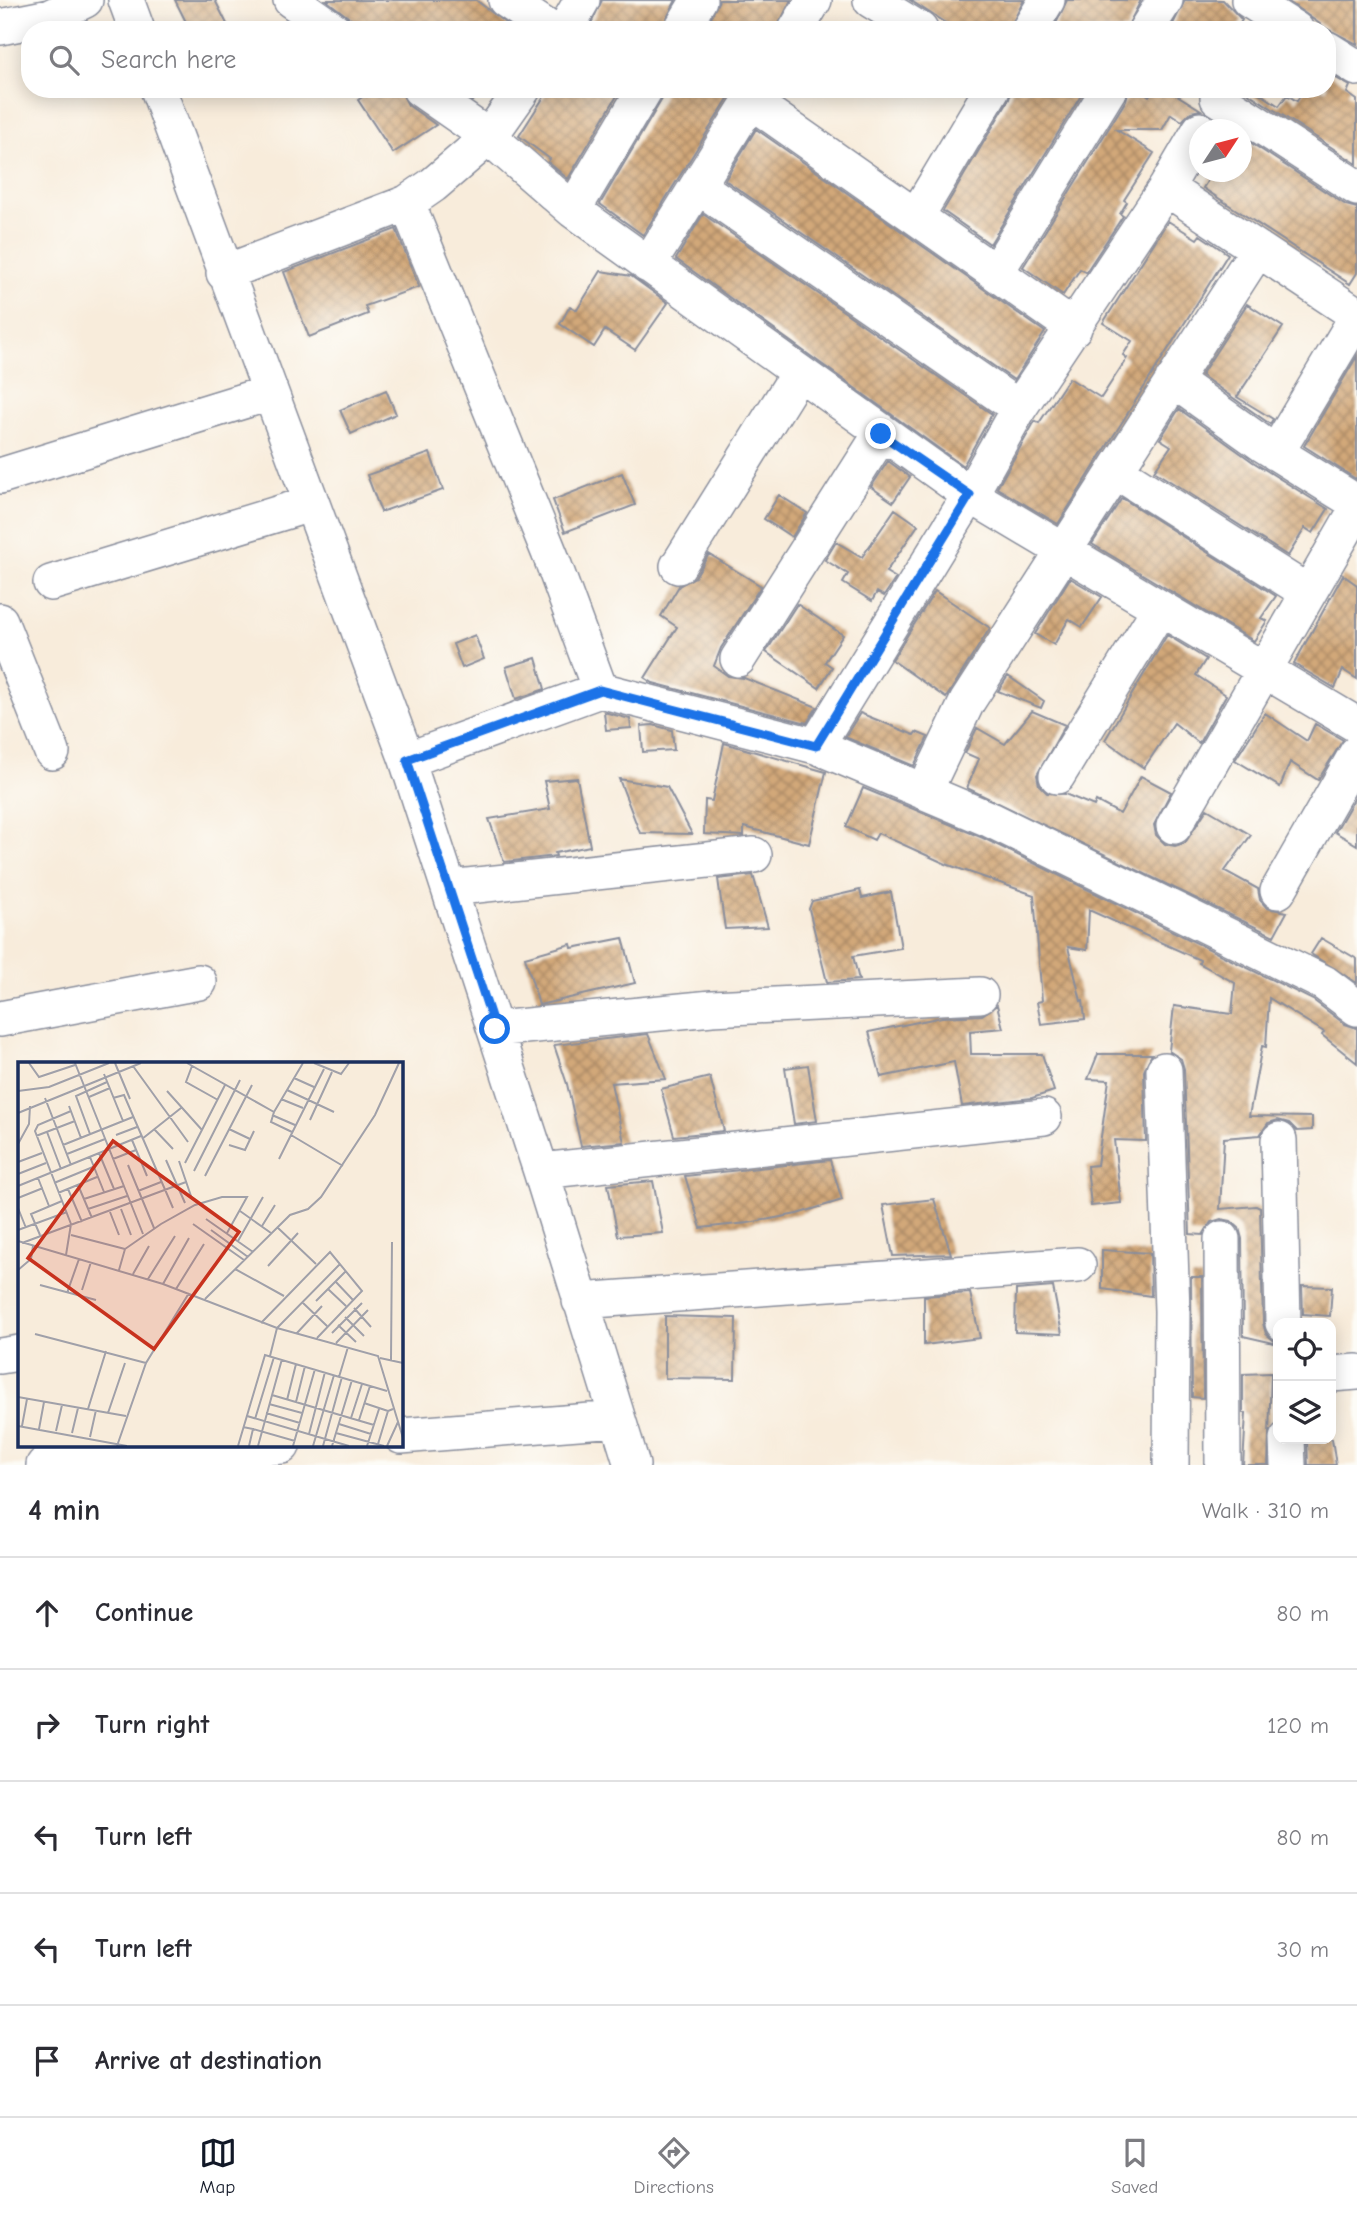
<!DOCTYPE html>
<meta charset="utf-8">
<style>
:root{--surface:#fff;--page:#f2f2f3;--text:#2b2b33;--muted:#7c7c81;--line:#e1e1e2;--accent:#111827}
body{margin:0;font-family:"Comic Neue",sans-serif;background:var(--page);color:var(--text)}
.controls{position:absolute;right:21px;bottom:21px;display:grid;overflow:hidden;border-radius:14px;box-shadow:0 4px 18px #0003}
.controls button{width:63px;height:63px;display:grid;place-items:center;padding:0;border:0;border-bottom:2px solid var(--line);background:var(--surface);color:var(--text);font:35px sans-serif}
.compass{position:absolute;left:1189px;top:119px;width:63px;height:63px;border-radius:50%;background:var(--surface);box-shadow:0 4px 18px #0003;rotate:54deg}
.stop{position:absolute;width:21px;height:21px;margin:-16px;border:5px solid #1a73e8;border-radius:50%;background:#fff}
.stop.end{background:#1a73e8;border-color:#fff;box-shadow:0 2px 7px #0008}
.list{margin:0;padding:0;list-style:none}
h2{display:flex;justify-content:space-between;align-items:center;height:91px;margin:0;padding:0 28px;font-size:30px}
h2 small{font-size:23px;font-weight:400;color:var(--muted)}
.list li{display:grid;grid-template-columns:46px 1fr auto;gap:21px;align-items:center;box-sizing:border-box;height:112px;padding:0 28px;border-top:2px solid var(--line)}
.list b{display:block;font-size:26px;white-space:nowrap}
.list em{font-size:23px;font-style:normal;color:var(--muted)}
.icon{flex:none;width:38px;height:38px;fill:none;stroke:currentColor;stroke-width:2;stroke-linecap:round;stroke-linejoin:round}
.map{position:relative;flex:none;width:1357px;height:1465px;overflow:hidden}
.search{position:absolute;background:var(--surface);box-shadow:0 4px 18px #0003;left:21px;right:21px;top:21px;height:77px;display:flex;align-items:center;gap:18px;box-sizing:border-box;padding:0 24px;border-radius:28px;color:var(--muted);font-size:26px}
.sheet{height:651px;background:var(--surface)}
nav{display:flex;justify-content:space-around;align-items:center;box-sizing:border-box;height:98px;border-top:2px solid var(--line);background:var(--surface);font-size:19px;color:var(--muted)}
nav a{display:grid;justify-items:center;gap:4px}
nav .on{color:var(--accent)}
.map>svg:first-child{display:block}
.building{fill:url(#building-cross-hatch)}
.lines{fill:none;stroke-linecap:round;stroke-linejoin:round}
.minor-casing{stroke:#8a8e9c;stroke-width:38}
.minor{stroke:#fff;stroke-width:35}
.route{stroke:#1a73e8;stroke-width:9}
.inset-road{fill:none;stroke:#a0a0a9;stroke-width:2}
.view{fill:#c8321e;fill-opacity:0.15;stroke:#c8321e;stroke-width:3.5}
.inset-edge{fill:none;stroke:#1b2f5e;stroke-width:3.5}
</style>
<div class="map">
<svg width="1357" height="1465" viewBox="0 0 1357 1465">
<defs>
<pattern id="building-cross-hatch" width="8" height="8" patternUnits="userSpaceOnUse" patternTransform="scale(1.75)"><rect width="8" height="8" fill="#d2a879"/><path d="M0 0l8 8M0 8l8-8" fill="none" stroke="#aa8966"/></pattern>
</defs>
<rect width="100%" height="100%" fill="#fdfcf7"/>
<filter id="ink" filterUnits="userSpaceOnUse"><feTurbulence type="fractalNoise" baseFrequency=".0143" numOctaves="2"/><feDisplacementMap in="SourceGraphic" scale="14" xChannelSelector="R" yChannelSelector="G"/><feConvolveMatrix kernelMatrix="1 2 1 2 8 2 1 2 1" color-interpolation-filters="sRGB"/></filter>
<filter id="wash" filterUnits="userSpaceOnUse"><feTurbulence type="fractalNoise" baseFrequency=".00686" numOctaves="4" result="noise"/><feDisplacementMap in="SourceGraphic" scale="28" xChannelSelector="R" yChannelSelector="G"/><feGaussianBlur stdDeviation="1.57" result="paint"/><feColorMatrix in="noise" values="0 0 0 0 0 0 0 0 0 0 0 0 0 0 0 0 0 1.4 0 .05"/><feComposite in="paint" operator="in"/></filter>
<g filter="url(#wash)">
<rect width="100%" height="100%" fill="#f8ecdb"/>
<g id="blocks">
<!-- building -->
<path class="building" d="M 175,0 L 215,0 L 230,30 L 190,30 Z
M 326,0 L 476,0 L 514,30 L 386,30 L 375,23 L 370,30 L 365,30 Z
M 602,0 L 676,0 L 661,30 L 588,30 Z
M 719,0 L 791,0 L 776,30 L 705,30 Z
M 910,0 L 1024,0 L 1009,30 L 956,30 Z
M 1067,0 L 1141,0 L 1126,30 L 1053,30 Z
M 1185,0 L 1223,0 L 1242,20 L 1236,30 L 1170,30 Z
M 1286,0 L 1357,0 L 1357,44 L 1327,29 Z
M 1327,73 L 1350,86 L 1347,93 L 1357,100 L 1357,164 L 1242,89 L 1253,89 L 1279,106 L 1287,95 L 1297,101 L 1304,89 L 1327,89 Z
M 374,89 L 400,89 L 408,105 L 436,125 L 393,153 L 358,100 Z
M 456,89 L 490,89 L 472,101 Z
M 549,89 L 621,89 L 568,179 L 548,162 L 550,159 L 519,136 Z
M 665,89 L 734,89 L 643,235 L 600,204 L 662,99 Z
M 1012,89 L 1085,89 L 990,244 L 943,211 L 1009,99 Z
M 1129,89 L 1138,89 L 1149,96 L 1154,89 L 1167,89 L 1201,110 L 1191,112 L 1182,121 L 1171,114 L 1162,130 L 1117,130 L 1154,153 L 1124,200 L 1127,202 L 1120,214 L 1123,216 L 1086,272 L 1080,269 L 1063,295 L 1023,267 L 1126,100 Z
M 756,129 L 1045,332 L 1014,380 L 725,180 Z
M 1242,137 L 1346,205 L 1357,208 L 1357,273 L 1350,284 L 1203,188 L 1213,172 L 1242,172 Z
M 703,214 L 992,414 L 963,466 L 676,259 Z
M 1168,221 L 1197,239 L 1200,235 L 1228,254 L 1058,524 L 997,488 L 1035,421 L 1039,423 L 1069,378 L 1101,398 L 1127,358 L 1123,355 L 1132,341 L 1103,323 Z
M 396,229 L 419,287 L 365,306 L 368,314 L 309,337 L 284,272 Z
M 601,271 L 631,276 L 668,303 L 635,350 L 605,330 L 594,347 L 560,324 L 570,306 L 577,310 Z
M 1247,304 L 1283,327 L 1237,397 L 1273,419 L 1270,424 L 1201,375 Z
M 1357,356 L 1357,477 L 1356,479 L 1304,446 Z
M 386,390 L 396,414 L 351,434 L 340,410 Z
M 1179,409 L 1253,462 L 1328,509 L 1313,533 L 1305,528 L 1288,556 L 1154,471 L 1171,446 L 1160,439 Z
M 430,453 L 443,490 L 381,512 L 367,475 Z
M 888,461 L 910,477 L 893,502 L 871,487 Z
M 622,473 L 635,505 L 565,532 L 553,500 Z
M 779,495 L 807,513 L 792,537 L 764,519 Z
M 1122,498 L 1276,596 L 1261,618 L 1267,621 L 1254,641 L 1092,544 Z
M 895,509 L 918,525 L 886,572 L 896,578 L 884,596 L 877,592 L 872,601 L 843,583 L 848,574 L 825,560 L 836,542 L 862,557 Z
M 709,554 L 761,586 L 721,648 L 714,666 L 728,676 L 744,678 L 817,707 L 807,723 L 653,683 L 645,678 L 677,627 L 661,616 L 679,586 L 695,577 Z
M 1343,575 L 1357,585 L 1357,679 L 1343,670 L 1335,688 L 1294,664 Z
M 1070,578 L 1102,597 L 1082,627 L 1069,619 L 1054,645 L 1035,634 Z
M 935,591 L 990,628 L 946,698 L 892,660 Z
M 797,604 L 843,635 L 825,662 L 832,667 L 819,688 L 766,652 Z
M 475,635 L 484,659 L 462,668 L 453,644 Z
M 1167,635 L 1206,659 L 1196,675 L 1226,695 L 1199,743 L 1174,723 L 1144,768 L 1105,740 Z
M 536,658 L 545,689 L 516,699 L 506,667 Z
M 1008,676 L 1044,701 L 1041,708 L 998,691 Z
M 1032,711 L 1065,725 L 1037,775 L 1039,785 L 1047,793 L 1065,794 L 1094,806 L 1096,801 L 1120,814 L 1141,776 L 1171,792 L 1154,825 L 1156,835 L 1165,844 L 1175,846 L 1185,843 L 1207,809 L 1251,835 L 1225,871 L 1258,889 L 1260,900 L 1267,908 L 1287,912 L 1274,936 L 967,788 L 979,759 L 965,753 L 977,728 L 1005,744 Z
M 604,712 L 630,719 L 631,728 L 606,730 Z
M 860,713 L 914,735 L 916,732 L 928,737 L 914,766 L 845,737 Z
M 1265,713 L 1307,741 L 1315,724 L 1343,740 L 1318,780 L 1290,762 L 1280,787 L 1235,760 Z
M 653,725 L 672,730 L 674,750 L 643,752 L 641,726 Z
M 724,743 L 826,772 L 809,844 L 744,827 L 744,836 L 704,834 L 705,800 L 712,801 Z
M 577,778 L 590,846 L 555,853 L 556,856 L 504,862 L 489,819 L 550,809 L 544,781 Z
M 619,779 L 667,787 L 692,834 L 640,833 Z
M 863,788 L 983,838 L 1313,1000 L 1345,1024 L 1357,1028 L 1357,1063 L 1322,1035 L 1324,1032 L 1269,998 L 1266,1047 L 1262,1046 L 1249,1116 L 1312,1117 L 1312,1130 L 1297,1131 L 1289,1123 L 1278,1120 L 1268,1123 L 1260,1135 L 1224,1138 L 1220,1209 L 1256,1206 L 1260,1208 L 1263,1323 L 1266,1334 L 1278,1344 L 1243,1336 L 1242,1239 L 1239,1228 L 1231,1221 L 1221,1219 L 1211,1222 L 1203,1235 L 1190,1234 L 1184,1069 L 1181,1059 L 1169,1051 L 1174,1006 L 1232,1014 L 1235,983 L 1199,963 L 1200,960 L 1089,910 L 1087,950 L 1068,947 L 1081,1001 L 1083,1000 L 1085,1019 L 1041,1024 L 1037,1002 L 1042,1001 L 1034,895 L 946,864 L 878,833 L 874,840 L 846,827 Z
M 1357,794 L 1357,845 L 1335,832 Z
M 753,875 L 768,927 L 725,929 L 718,879 Z
M 860,890 L 862,898 L 891,892 L 901,948 L 853,956 L 859,980 L 827,982 L 809,909 L 812,901 Z
M 623,938 L 635,983 L 539,1005 L 525,957 L 571,944 L 572,948 Z
M 1321,938 L 1357,959 L 1357,983 L 1311,954 Z
M 997,1005 L 1003,1028 L 970,1031 L 971,1054 L 1042,1054 L 1054,1091 L 1032,1098 L 962,1106 L 954,1062 L 881,1077 L 869,1032 L 942,1017 L 982,1015 Z
M 648,1034 L 666,1079 L 611,1083 L 624,1142 L 581,1146 L 567,1084 L 554,1045 Z
M 1098,1054 L 1152,1054 L 1144,1071 L 1146,1141 L 1114,1140 L 1121,1203 L 1091,1206 L 1087,1166 L 1097,1165 L 1109,1080 L 1088,1079 Z
M 808,1065 L 817,1121 L 794,1124 L 785,1068 Z
M 710,1077 L 724,1131 L 674,1136 L 661,1089 Z
M 830,1160 L 842,1200 L 797,1214 L 748,1223 L 701,1228 L 685,1176 Z
M 653,1181 L 663,1233 L 618,1236 L 608,1185 Z
M 934,1199 L 951,1254 L 893,1256 L 883,1205 Z
M 1102,1250 L 1150,1253 L 1151,1296 L 1102,1289 Z
M 1191,1277 L 1202,1277 L 1203,1398 L 1192,1397 Z
M 1302,1286 L 1332,1287 L 1330,1316 L 1303,1314 Z
M 1053,1287 L 1062,1334 L 1015,1332 L 1016,1290 Z
M 970,1293 L 980,1338 L 924,1345 L 924,1296 Z
M 665,1316 L 736,1318 L 735,1379 L 665,1378 Z
M 1271,1373 L 1268,1465 L 1243,1465 L 1246,1413 L 1243,1413 L 1243,1374 Z
M 1307,1439 L 1332,1439 L 1336,1465 L 1308,1465 Z"/>
</g>
</g>
<g filter="url(#ink)">
<use href="#blocks" fill-opacity="0" stroke="#8a8e9c" stroke-width="2"/>
<g class="lines">
<defs>
<path id="minor" d="M 126,0 L 137,30
M 291,0 L 334,30
M 506,0 L 551,30
M 871,0 L 920,30
M 1249,0 L 1296,30
M 0,27 L 50,17 L 85,0
M 565,30 L 582,0
M 681,30 L 699,0
M 796,30 L 814,0
M 1029,30 L 1047,0
M 1146,30 L 1165,0
M 1327,49 L 1357,68
M 158,89 L 407,760 L 541,1171 L 632,1465
M 420,89 L 489,137 L 573,210 L 970,495 L 1357,725
M 1218,98 L 1357,188
M 751,101 L 1074,328
M 698,186 L 1019,408
M 1166,188 L 1357,315
M 407,203 L 551,557 L 600,690
M 573,210 L 645,89
M 917,215 L 992,89
M 648,265 L 758,89
M 996,272 L 1109,89
M 224,273 L 407,203 L 433,185 L 489,137 L 523,89
M 1173,380 L 1264,445 L 1357,503
M 1276,453 L 1357,317
M 1116,471 L 1307,592
M 0,476 L 269,393
M 678,566 L 798,374
M 51,583 L 310,504
M 0,621 L 52,752
M 738,659 L 881,434
M 816,746 L 970,495 L 1019,408 L 1166,188 L 1200,130
M 407,760 L 600,690 L 816,746 L 991,820 L 1324,983 L 1357,1008
M 1057,776 L 1160,608
M 924,792 L 967,702 L 1258,249
M 1174,826 L 1357,509
M 449,888 L 754,855
M 1278,891 L 1357,753
M 0,1019 L 199,982
M 495,1029 L 712,1008 L 980,995
M 1164,1070 L 1172,1311 L 1171,1465
M 1279,1140 L 1283,1323
M 541,1171 L 1044,1117
M 1222,1239 L 1223,1465
M 580,1301 L 1078,1265
M 0,1356 L 19,1353
M 1331,1374 L 1357,1372
M 401,1436 L 616,1419
M 1287,1439 L 1288,1465
M 44,1465 L 282,1446"/>
</defs>
<!-- minor casing -->
<use href="#minor" class="minor-casing"/>
<!-- minor -->
<use href="#minor" class="minor"/>
</g>
</g>
<g class="lines" filter="url(#ink)">
<!-- route -->
<path class="route" d="M 495,1029 L 407,760 L 600,690 L 816,746 L 970,495 L 881,434"/>
</g>
<!-- overview -->
<g transform="translate(18 1062)">
<rect width="385" height="385" fill="#f8ecdb"/>
<path class="inset-road" d="M 11,1 L 21,15 L 57,3M 57,1 L 125,172M 97,1 L 112,37M 169,1 L 256,50 L 285,1M 296,1 L 323,12 L 331,1M 115,4 L 170,80M 174,4 L 168,20 L 200,38M 86,12 L 105,59M 276,16 L 296,25M 269,28 L 316,50M 0,29 L 31,25 L 91,1M 149,29 L 184,68M 71,35 L 92,26M 27,36 L 53,103M 95,36 L 106,33 L 155,146M 263,37 L 285,46M 51,44 L 63,76M 256,50 L 253,60 L 274,70M 0,51 L 123,1M 254,53 L 277,63M 292,58 L 314,10M 136,67 L 155,87M 211,67 L 232,77M 29,70 L 43,107M 72,72 L 58,34 L 89,20M 98,73 L 119,65M 273,73 L 325,104M 18,74 L 57,59M 124,77 L 163,46M 114,78 L 129,114M 0,82 L 11,62 L 12,44M 45,83 L 115,55M 211,83 L 227,88 L 236,69M 81,91 L 96,127M 49,92 L 87,77M 72,95 L 86,130M 95,97 L 118,88M 261,97 L 306,7M 148,98 L 167,141M 161,99 L 174,137M 0,100 L 24,91M 167,101 L 207,23M 110,103 L 136,166M 176,109 L 222,18M 0,112 L 28,101M 187,114 L 234,23M 20,116 L 31,144M 36,121 L 75,105M 60,123 L 74,156M 0,124 L 123,74M 50,127 L 64,160M 120,129 L 143,120M 40,131 L 79,115M 0,136 L 25,126M 66,137 L 106,124M 0,146 L 8,166M 70,147 L 109,134M 103,147 L 113,173M 222,149 L 253,171M 92,150 L 101,173M 188,157 L 235,190M 175,162 L 226,198M 244,164 L 257,143M 259,165 L 298,202M 0,168 L 49,150M 193,168 L 230,195M 22,173 L 13,152 L 44,139M 53,173 L 107,187M 0,179 L 145,222 L 259,266 L 360,294 L 385,376M 220,179 L 245,135M 4,181 L 168,120M 48,193 L 53,162 L 17,69 L 20,63 L 53,49M 250,204 L 280,171M 217,207 L 266,234M 0,208 L 13,197 L 15,184M 101,208 L 107,187 L 143,162 L 177,143 L 204,135 L 229,135 L 209,171M 115,212 L 131,184M 130,217 L 157,174M 317,219 L 335,238M 145,222 L 171,176M 22,223 L 78,238M 158,227 L 186,182M 310,227 L 328,244M 64,228 L 73,200M 49,231 L 61,197M 187,237 L 272,153 L 290,147 L 303,135 L 357,53 L 381,1M 298,239 L 328,209M 284,240 L 309,264M 336,246 L 353,265M 327,255 L 346,274M 243,261 L 312,190 L 344,229 L 299,276M 320,263 L 338,280M 279,271 L 304,244M 314,271 L 344,241M 17,272 L 128,301M 318,281 L 350,248M 252,294 L 259,266 L 322,202M 362,296 L 385,301M 373,298 L 374,180M 321,315 L 330,285M 254,333 L 356,363M 0,335 L 108,354M 269,338 L 278,302M 278,340 L 287,304M 346,341 L 370,349M 251,342 L 284,351M 70,347 L 88,289M 90,351 L 107,301M 248,351 L 282,361M 229,354 L 331,384M 333,356 L 344,322M 237,357 L 256,295M 341,358 L 352,324M 321,362 L 353,372M 0,364 L 109,384M 4,364 L 9,337M 225,365 L 235,367 L 231,384M 21,367 L 26,340M 235,367 L 277,379M 38,369 L 44,343M 54,371 L 60,346M 318,371 L 366,384M 291,372 L 307,310M 72,375 L 78,348M 360,382 L 370,349 L 375,347M 99,384 L 128,301 L 171,231M 220,384 L 247,293 L 369,329M 240,384 L 264,297M 275,384 L 297,307M 295,384 L 316,313M 305,384 L 324,315M 314,384 L 334,318M 349,384 L 361,347M 369,384 L 380,360"/>
<path class="view" d="M 95,79 L 221,170 L 136,287 L 10,196 Z"/>
<rect width="385" height="385" class="inset-edge"/>
</g>
</svg>
<div class="controls">
<button><svg class="icon" aria-label="locate" viewBox="0 0 24 24"><circle cx="12" cy="12" r="6"/><path d="M12 2v4M12 18v4M2 12h4M18 12h4"/></svg></button>
<button><svg class="icon" aria-label="layers" viewBox="0 0 24 24"><path d="M12 4l9 5-9 5-9-5zM3 14l9 5 9-5"/></svg></button>
</div>
<svg class="compass" viewBox="-18 -18 36 36"><path d="M0-13l5 13h-10z" fill="#e53935"/><path d="M0 13l5-13h-10z" fill="#7c7c81"/></svg>
<div class="stop" style="left:495px;top:1029px"></div>
<div class="stop end" style="left:881px;top:434px"></div>
<div class="search"><svg class="icon" aria-label="search" viewBox="0 0 24 24"><circle cx="10" cy="10" r="6"/><path d="M15 15l6 6"/></svg>Search here</div>
</div>
<section class="sheet">
<h2>4 min<small>Walk · 310 m</small></h2>
<ul class="list">
<li><svg class="icon" aria-label="ahead" viewBox="0 0 24 24"><path d="M12 20V5M6 11l6-6 6 6"/></svg><div><b>Continue</b></div><em>80 m</em></li>
<li><svg class="icon" aria-label="right" viewBox="0 0 24 24"><path d="M7 20v-9h11M14 6l5 5-5 5"/></svg><div><b>Turn right</b></div><em>120 m</em></li>
<li><svg class="icon" aria-label="left" viewBox="0 0 24 24"><path d="M17 20v-9H6M10 6l-5 5 5 5"/></svg><div><b>Turn left</b></div><em>80 m</em></li>
<li><svg class="icon" aria-label="left" viewBox="0 0 24 24"><path d="M17 20v-9H6M10 6l-5 5 5 5"/></svg><div><b>Turn left</b></div><em>30 m</em></li>
<li><svg class="icon" aria-label="arrive" viewBox="0 0 24 24"><path d="M6 21V4h12l-3 4 3 4H6"/></svg><div><b>Arrive at destination</b></div></li>
</ul>
</section>
<nav>
<a class="on"><svg class="icon" aria-label="map" viewBox="0 0 24 24"><path d="M3 6l6-2 6 2 6-2v14l-6 2-6-2-6 2zM9 4v14M15 6v14"/></svg>Map</a>
<a><svg class="icon" aria-label="directions" viewBox="0 0 24 24"><path d="M12 3l9 9-9 9-9-9zM9 14v-3h6M13 9l2 2-2 2"/></svg>Directions</a>
<a><svg class="icon" aria-label="saved" viewBox="0 0 24 24"><path d="M7 4h10v16l-5-4-5 4z"/></svg>Saved</a>
</nav>
